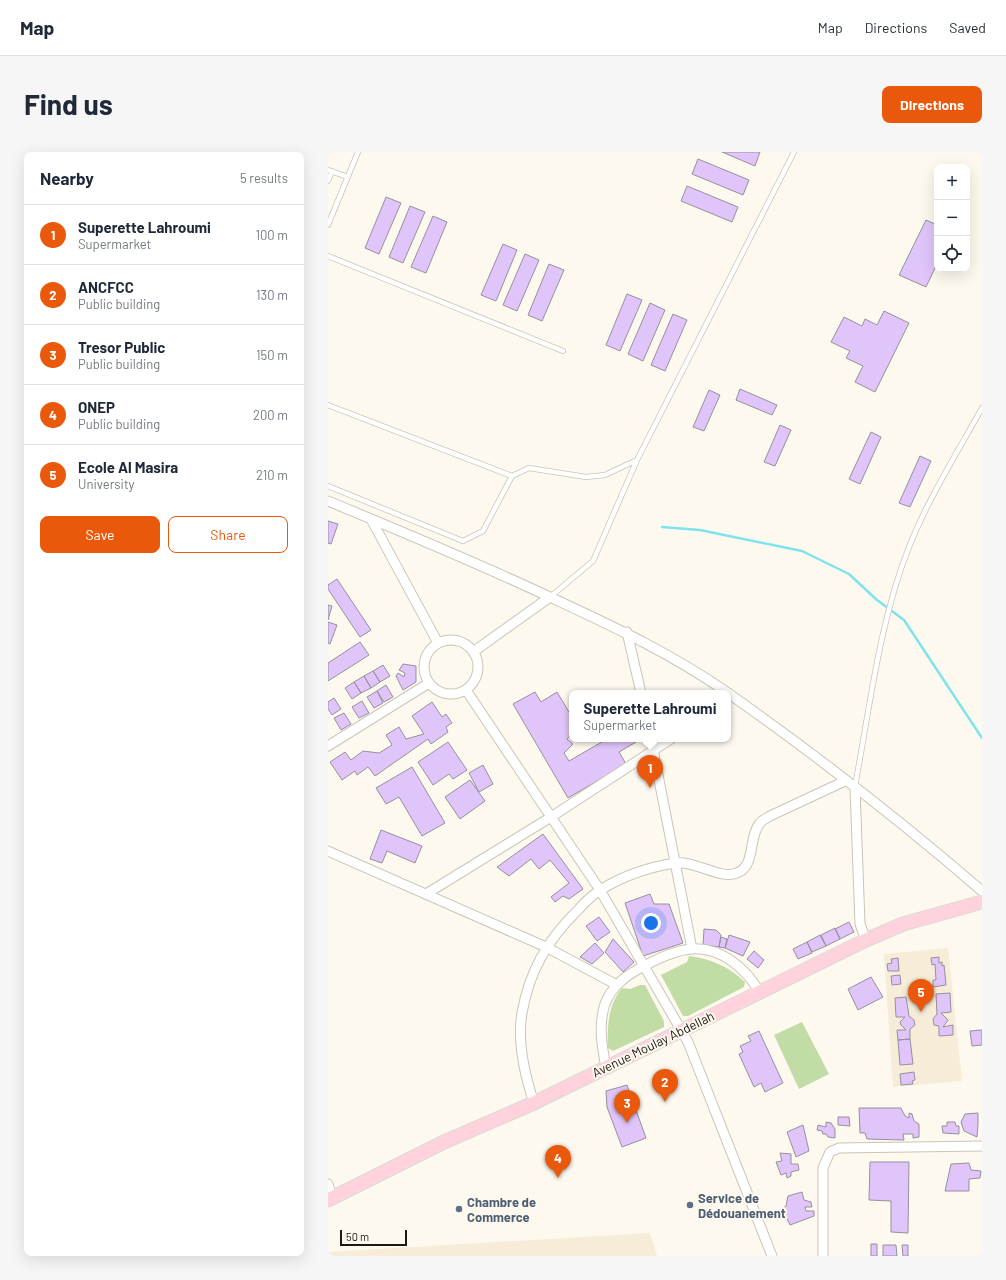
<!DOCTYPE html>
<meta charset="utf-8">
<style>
:root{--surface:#fff;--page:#f6f6f7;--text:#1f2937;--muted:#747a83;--line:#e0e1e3;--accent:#ea580c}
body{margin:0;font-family:Barlow,sans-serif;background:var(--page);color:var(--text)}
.controls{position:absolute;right:12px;top:12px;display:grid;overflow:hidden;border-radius:8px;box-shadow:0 4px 16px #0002}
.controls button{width:36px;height:36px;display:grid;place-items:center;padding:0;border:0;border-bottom:1px solid var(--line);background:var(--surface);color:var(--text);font:20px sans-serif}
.scale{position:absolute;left:12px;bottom:10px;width:67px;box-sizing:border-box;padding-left:4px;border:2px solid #1c1a15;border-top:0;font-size:11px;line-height:14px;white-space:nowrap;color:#1c1a15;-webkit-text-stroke:3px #fef9ee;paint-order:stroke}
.you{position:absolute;left:323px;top:771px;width:14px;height:14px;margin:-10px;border:3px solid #fff;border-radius:50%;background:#1a73e8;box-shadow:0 0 0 6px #1a73e833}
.badge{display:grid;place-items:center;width:26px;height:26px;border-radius:50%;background:var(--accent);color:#fff;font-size:13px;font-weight:700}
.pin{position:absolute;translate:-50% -33px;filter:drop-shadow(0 1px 2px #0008)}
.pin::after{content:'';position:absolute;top:21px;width:14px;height:12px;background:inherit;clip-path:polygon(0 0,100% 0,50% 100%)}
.popup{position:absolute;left:241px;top:538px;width:162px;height:52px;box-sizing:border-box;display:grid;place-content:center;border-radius:8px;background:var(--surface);filter:drop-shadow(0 1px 3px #0005);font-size:13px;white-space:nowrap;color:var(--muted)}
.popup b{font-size:15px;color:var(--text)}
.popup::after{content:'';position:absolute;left:50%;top:100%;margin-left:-8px;border:8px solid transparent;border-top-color:var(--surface)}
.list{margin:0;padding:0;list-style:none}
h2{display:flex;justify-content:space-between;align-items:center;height:52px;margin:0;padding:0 16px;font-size:17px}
h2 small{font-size:13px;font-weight:400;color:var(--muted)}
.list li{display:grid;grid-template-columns:26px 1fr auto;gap:12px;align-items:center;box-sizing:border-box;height:60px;padding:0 16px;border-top:1px solid var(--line)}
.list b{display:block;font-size:15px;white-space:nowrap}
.list p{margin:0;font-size:13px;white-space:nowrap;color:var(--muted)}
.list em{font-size:13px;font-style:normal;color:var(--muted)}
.actions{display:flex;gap:8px;padding:12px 16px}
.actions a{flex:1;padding:9px 0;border:1px solid var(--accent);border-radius:8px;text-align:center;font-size:14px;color:var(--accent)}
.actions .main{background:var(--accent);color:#fff}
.icon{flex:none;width:22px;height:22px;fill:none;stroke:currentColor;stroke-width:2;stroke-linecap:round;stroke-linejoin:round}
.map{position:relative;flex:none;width:654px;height:1104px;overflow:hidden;border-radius:8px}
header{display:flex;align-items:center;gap:24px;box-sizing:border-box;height:56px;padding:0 20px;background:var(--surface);border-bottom:1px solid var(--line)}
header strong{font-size:19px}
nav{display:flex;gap:22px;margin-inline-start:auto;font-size:14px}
.intro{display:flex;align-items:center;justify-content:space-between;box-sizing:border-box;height:96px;padding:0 24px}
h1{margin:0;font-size:28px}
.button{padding:10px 18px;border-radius:8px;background:var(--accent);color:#fff;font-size:14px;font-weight:700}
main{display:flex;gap:24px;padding:0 24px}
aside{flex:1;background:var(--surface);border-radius:8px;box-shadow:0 4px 16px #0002}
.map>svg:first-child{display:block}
.built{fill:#f6ecd7}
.green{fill:#c2dca6}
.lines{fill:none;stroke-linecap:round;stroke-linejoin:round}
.stream{stroke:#80e2ee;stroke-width:2.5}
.building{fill:#dfc5f9;stroke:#96909d}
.service-casing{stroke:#cbc5b7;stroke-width:6}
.minor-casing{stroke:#cbc5b7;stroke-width:11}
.primary-casing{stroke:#dbdada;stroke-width:15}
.service{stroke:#fff;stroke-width:4.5}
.minor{stroke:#fff;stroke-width:9}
.primary{stroke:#ffd2dc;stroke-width:13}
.service-dot{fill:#5c6f8a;stroke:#fef9ee;stroke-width:1.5}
.labels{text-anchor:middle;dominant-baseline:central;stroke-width:4;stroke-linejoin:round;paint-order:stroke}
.street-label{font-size:13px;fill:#1c1a15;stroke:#fef9ee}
.service-label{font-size:13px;font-weight:bold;fill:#4e5e75;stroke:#fef9ee;text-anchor:start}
</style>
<header>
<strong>Map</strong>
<nav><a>Map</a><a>Directions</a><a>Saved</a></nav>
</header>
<div class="intro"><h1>Find us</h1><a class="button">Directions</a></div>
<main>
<aside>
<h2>Nearby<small>5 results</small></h2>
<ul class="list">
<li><span class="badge">1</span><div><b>Superette Lahroumi</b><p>Supermarket</p></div><em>100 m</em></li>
<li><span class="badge">2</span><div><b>ANCFCC</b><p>Public building</p></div><em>130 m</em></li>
<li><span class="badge">3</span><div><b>Tresor Public</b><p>Public building</p></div><em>150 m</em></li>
<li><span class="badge">4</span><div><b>ONEP</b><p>Public building</p></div><em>200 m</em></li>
<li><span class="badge">5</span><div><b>Ecole Al Masira</b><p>University</p></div><em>210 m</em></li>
</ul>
<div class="actions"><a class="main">Save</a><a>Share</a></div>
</aside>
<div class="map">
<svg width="654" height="1104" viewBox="0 0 654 1104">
<rect width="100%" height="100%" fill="#fef9ee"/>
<!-- built -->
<path class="built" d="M 620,796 L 634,929 L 565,935 L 556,802 Z
M 322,1081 L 329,1104 L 0,1104 L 0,1100 Z"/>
<!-- green -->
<path class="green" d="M 361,804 C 383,807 400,814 417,830 L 416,835 L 360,864 L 355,864 L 333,823 L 359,810 Z
M 312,833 L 317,833 L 336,869 L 336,875 L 285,899 L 280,896 C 279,875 280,853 294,836 L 302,837 Z
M 474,870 L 501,922 L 471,937 L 446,883 Z"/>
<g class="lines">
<!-- stream -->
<path class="stream" d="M 334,375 L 372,378 L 474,399 L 521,422 L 549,448 L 576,468 L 654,586"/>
</g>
<!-- building -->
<path class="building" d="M 394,0 L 432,0 L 427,14 Z
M 370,7 L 421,28 L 415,43 L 364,22 Z
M 359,34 L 410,55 L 404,70 L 353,49 Z
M 58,45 L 73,51 L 51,102 L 37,96 Z
M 82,54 L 97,60 L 75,111 L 61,105 Z
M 105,64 L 119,70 L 98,121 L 83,115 Z
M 598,68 L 609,73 L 609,112 L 598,135 L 571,123 Z
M 175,92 L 189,98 L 168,149 L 153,143 Z
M 197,102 L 211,108 L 189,159 L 175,153 Z
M 221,112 L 236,118 L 214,169 L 200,163 Z
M 299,142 L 314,148 L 292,199 L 278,193 Z
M 322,151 L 337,158 L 315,209 L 300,202 Z
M 556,159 L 581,171 L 547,240 L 527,230 L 535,214 L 518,206 L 522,199 L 503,190 L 516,165 L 534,174 L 537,167 L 549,173 Z
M 345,162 L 359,168 L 337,219 L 323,213 Z
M 412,237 L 449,253 L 444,263 L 408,248 Z
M 381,238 L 392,243 L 376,279 L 365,275 Z
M 452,273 L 463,278 L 447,314 L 436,310 Z
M 543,280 L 553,285 L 532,332 L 521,327 Z
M 592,304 L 603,309 L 582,355 L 571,351 Z
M 0,369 L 10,372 L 3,392 L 0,391 Z
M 9,427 L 43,478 L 32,485 L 0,437 L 0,433 Z
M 0,453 L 4,454 L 0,468 Z
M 0,470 L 9,473 L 2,492 L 0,491 Z
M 32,490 L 41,503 L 0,529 L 0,511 Z
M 75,512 L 88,514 L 88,530 L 75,538 L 68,524 L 70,521 L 76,525 L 77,521 L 71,518 Z
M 55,513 L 62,524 L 52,530 L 45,519 Z
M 45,519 L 52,530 L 43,536 L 36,524 Z
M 36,524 L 43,536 L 33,541 L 26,530 Z
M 26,530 L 33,541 L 24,547 L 17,536 Z
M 58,533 L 65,545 L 56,550 L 49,539 Z
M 49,539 L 55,551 L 46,556 L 39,545 Z
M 207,540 L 213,550 L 229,540 L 244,565 L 244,582 L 239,587 L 245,592 L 236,601 L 241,609 L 279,587 L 306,587 L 308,590 L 291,600 L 298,612 L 240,646 L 185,552 Z
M 6,546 L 13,557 L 4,563 L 0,557 L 0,550 Z
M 34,549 L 41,561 L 31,566 L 24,555 Z
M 104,550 L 114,565 L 118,562 L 124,571 L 118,575 L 120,580 L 103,592 L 100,587 L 47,624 L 40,615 L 29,623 L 27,619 L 14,628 L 2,610 L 17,600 L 23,608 L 35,599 L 51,601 L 64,593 L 58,583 L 71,575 L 78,587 L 96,582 L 84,564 Z
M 16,561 L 23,572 L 13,578 L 6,566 Z
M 120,590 L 139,618 L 125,627 L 121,622 L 105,633 L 90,610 Z
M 155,613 L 165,632 L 151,640 L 141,621 Z
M 84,615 L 117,671 L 94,684 L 71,645 L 58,652 L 48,636 Z
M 142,628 L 157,649 L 132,667 L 117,645 Z
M 53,678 L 94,694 L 87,711 L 59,699 L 54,711 L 42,707 Z
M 215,682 L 255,737 L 241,747 L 235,744 L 227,750 L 223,745 L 241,731 L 222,708 L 211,717 L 203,707 L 181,724 L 169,715 Z
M 322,742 L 326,752 L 341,752 L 355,791 L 315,804 L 297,751 Z
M 271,765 L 282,780 L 269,789 L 258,774 Z
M 521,770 L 526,780 L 512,787 L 507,777 Z
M 507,776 L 512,787 L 498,794 L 493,783 Z
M 376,777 L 388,778 L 393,783 L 391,795 L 375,793 Z
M 401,783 L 422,790 L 415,804 L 397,796 Z
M 492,783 L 498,794 L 484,800 L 479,790 Z
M 393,785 L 399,787 L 397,796 L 391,795 Z
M 285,787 L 306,810 L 295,820 L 277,800 Z
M 479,790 L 484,801 L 470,807 L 465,797 Z
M 267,791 L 276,801 L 264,812 L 252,805 Z
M 426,799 L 436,808 L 430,816 L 419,807 Z
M 611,805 L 611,811 L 614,810 L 614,814 L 616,813 L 618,833 L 605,835 L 605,828 L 608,828 L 607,812 L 604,813 L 603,806 Z
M 570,806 L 571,819 L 560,819 L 559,812 L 564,811 L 563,807 Z
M 572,823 L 573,832 L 564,833 L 563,824 Z
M 543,825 L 555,845 L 530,858 L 520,837 Z
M 622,841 L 623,860 L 613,861 L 620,868 L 615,875 L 625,873 L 625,883 L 611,884 L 611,874 L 606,873 L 605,867 L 609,862 L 608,842 Z
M 578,845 L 581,864 L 586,868 L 587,873 L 582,877 L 582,887 L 570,888 L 569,878 L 578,878 L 573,873 L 572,870 L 577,865 L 568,865 L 567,846 Z
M 654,878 L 654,893 L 644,894 L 642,879 Z
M 431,879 L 455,931 L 437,940 L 433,931 L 426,935 L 411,902 L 415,900 L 412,894 L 423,889 L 420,884 Z
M 582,887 L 585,912 L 572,913 L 570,888 Z
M 586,920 L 587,928 L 584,929 L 585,932 L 573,933 L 572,922 Z
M 299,933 L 318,986 L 294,995 L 279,955 L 278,939 Z
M 531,956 L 573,956 L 577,964 L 581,966 L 581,961 L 584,962 L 586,969 L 591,972 L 591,985 L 585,986 L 585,982 L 575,982 L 576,988 L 539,987 L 537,981 L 532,981 Z
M 650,961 L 650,972 L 649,985 L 636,979 L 633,970 L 637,962 Z
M 510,965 L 521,965 L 522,974 L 510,973 Z
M 498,970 L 503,971 L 507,977 L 507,986 L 500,985 L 498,982 L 495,982 L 494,979 L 489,978 L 490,973 L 498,975 Z
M 619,970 L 627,970 L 628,974 L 631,974 L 631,982 L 615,981 L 614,974 L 619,974 Z
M 475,973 L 481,999 L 468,1005 L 459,980 Z
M 452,1001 L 463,1002 L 463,1012 L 470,1012 L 471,1018 L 463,1020 L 463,1024 L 459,1026 L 458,1021 L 453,1023 L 448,1010 L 454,1009 Z
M 542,1010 L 581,1010 L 580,1081 L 563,1080 L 563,1049 L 541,1048 Z
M 641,1011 L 643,1018 L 653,1019 L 652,1026 L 641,1027 L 641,1039 L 617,1039 L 623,1012 Z
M 474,1040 L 476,1048 L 483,1050 L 484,1055 L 477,1055 L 478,1059 L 486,1059 L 486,1064 L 462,1073 L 454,1057 L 458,1054 L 460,1044 Z
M 543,1092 L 549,1092 L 549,1104 L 543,1104 Z
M 555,1093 L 568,1093 L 569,1104 L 555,1104 Z
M 574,1093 L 580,1093 L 580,1104 L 575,1104 Z"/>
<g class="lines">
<defs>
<path id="service" d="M 0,18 L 20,25
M 0,29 L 4,19
M 0,73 L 30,0
M 0,104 L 235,199
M 0,253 L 184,324 L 201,316 L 258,325 L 277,323 L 309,308
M 0,334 L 135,389 L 155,379 L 184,324
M 222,445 L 265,409 L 309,308 L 466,0
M 527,634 C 542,555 551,471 581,395 C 600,347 629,301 654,256"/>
<path id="minor" d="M 0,349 C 75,380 149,411 222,445 C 284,474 343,501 400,541
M 43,367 L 110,491
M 299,480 L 313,541
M96 515a27 27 0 1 1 54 0a27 27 0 1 1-54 0Z
M 145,500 L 222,445
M 138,538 L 272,738 L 360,890 L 444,1104
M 400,541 C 488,603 573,669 654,739
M 323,587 L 364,797
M 0,594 L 101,531
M 527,636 L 532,772 L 538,788
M 0,699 L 218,795 L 289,833
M 98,742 L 223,665 L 343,587
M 278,916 C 274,894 270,873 277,852 C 284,833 300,822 318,813 C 331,806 348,798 364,797 C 393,795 419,817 432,841
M 206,951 C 197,924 189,890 194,861 C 201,820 219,788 249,759 C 256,751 264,743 274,737 C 295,724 322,715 347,711 C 367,708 392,728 409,721 C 428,714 420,685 432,671 C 434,668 439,666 442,664 L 517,629
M 0,1032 L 4,1046
M 495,1104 L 495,1016 L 502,1000 L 511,996 L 654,994"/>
<path id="primary" d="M 0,1048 L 116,990 L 206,951 L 538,788 L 575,772 L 654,750"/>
</defs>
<!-- service casing -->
<use href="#service" class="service-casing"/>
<!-- minor casing -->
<use href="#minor" class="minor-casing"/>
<!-- primary casing -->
<use href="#primary" class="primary-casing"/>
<!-- service -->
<use href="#service" class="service"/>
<!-- minor -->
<use href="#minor" class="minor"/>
<!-- primary -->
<use href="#primary" class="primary"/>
</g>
<!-- markers -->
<g class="service-dot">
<circle cx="362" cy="1053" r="4"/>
<circle cx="131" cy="1057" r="4"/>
</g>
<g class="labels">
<!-- street labels -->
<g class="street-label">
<text transform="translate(325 892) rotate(-26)">Avenue Moulay Abdellah</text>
</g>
<!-- service labels -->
<g class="service-label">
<text x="370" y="1046">Service de<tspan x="370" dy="15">Dédouanement</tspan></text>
<text x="139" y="1050">Chambre de<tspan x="139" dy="15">Commerce</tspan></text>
</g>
</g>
</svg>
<div class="controls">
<button>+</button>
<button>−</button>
<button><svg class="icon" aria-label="locate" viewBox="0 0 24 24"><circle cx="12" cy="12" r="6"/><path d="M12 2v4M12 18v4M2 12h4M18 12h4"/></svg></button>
</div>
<div class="scale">50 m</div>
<div class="you"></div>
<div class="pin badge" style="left:322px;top:636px">1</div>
<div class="popup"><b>Superette Lahroumi</b>Supermarket</div>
<div class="pin badge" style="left:337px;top:950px">2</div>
<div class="pin badge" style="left:299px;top:971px">3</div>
<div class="pin badge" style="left:230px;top:1026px">4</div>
<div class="pin badge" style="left:593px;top:860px">5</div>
</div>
</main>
